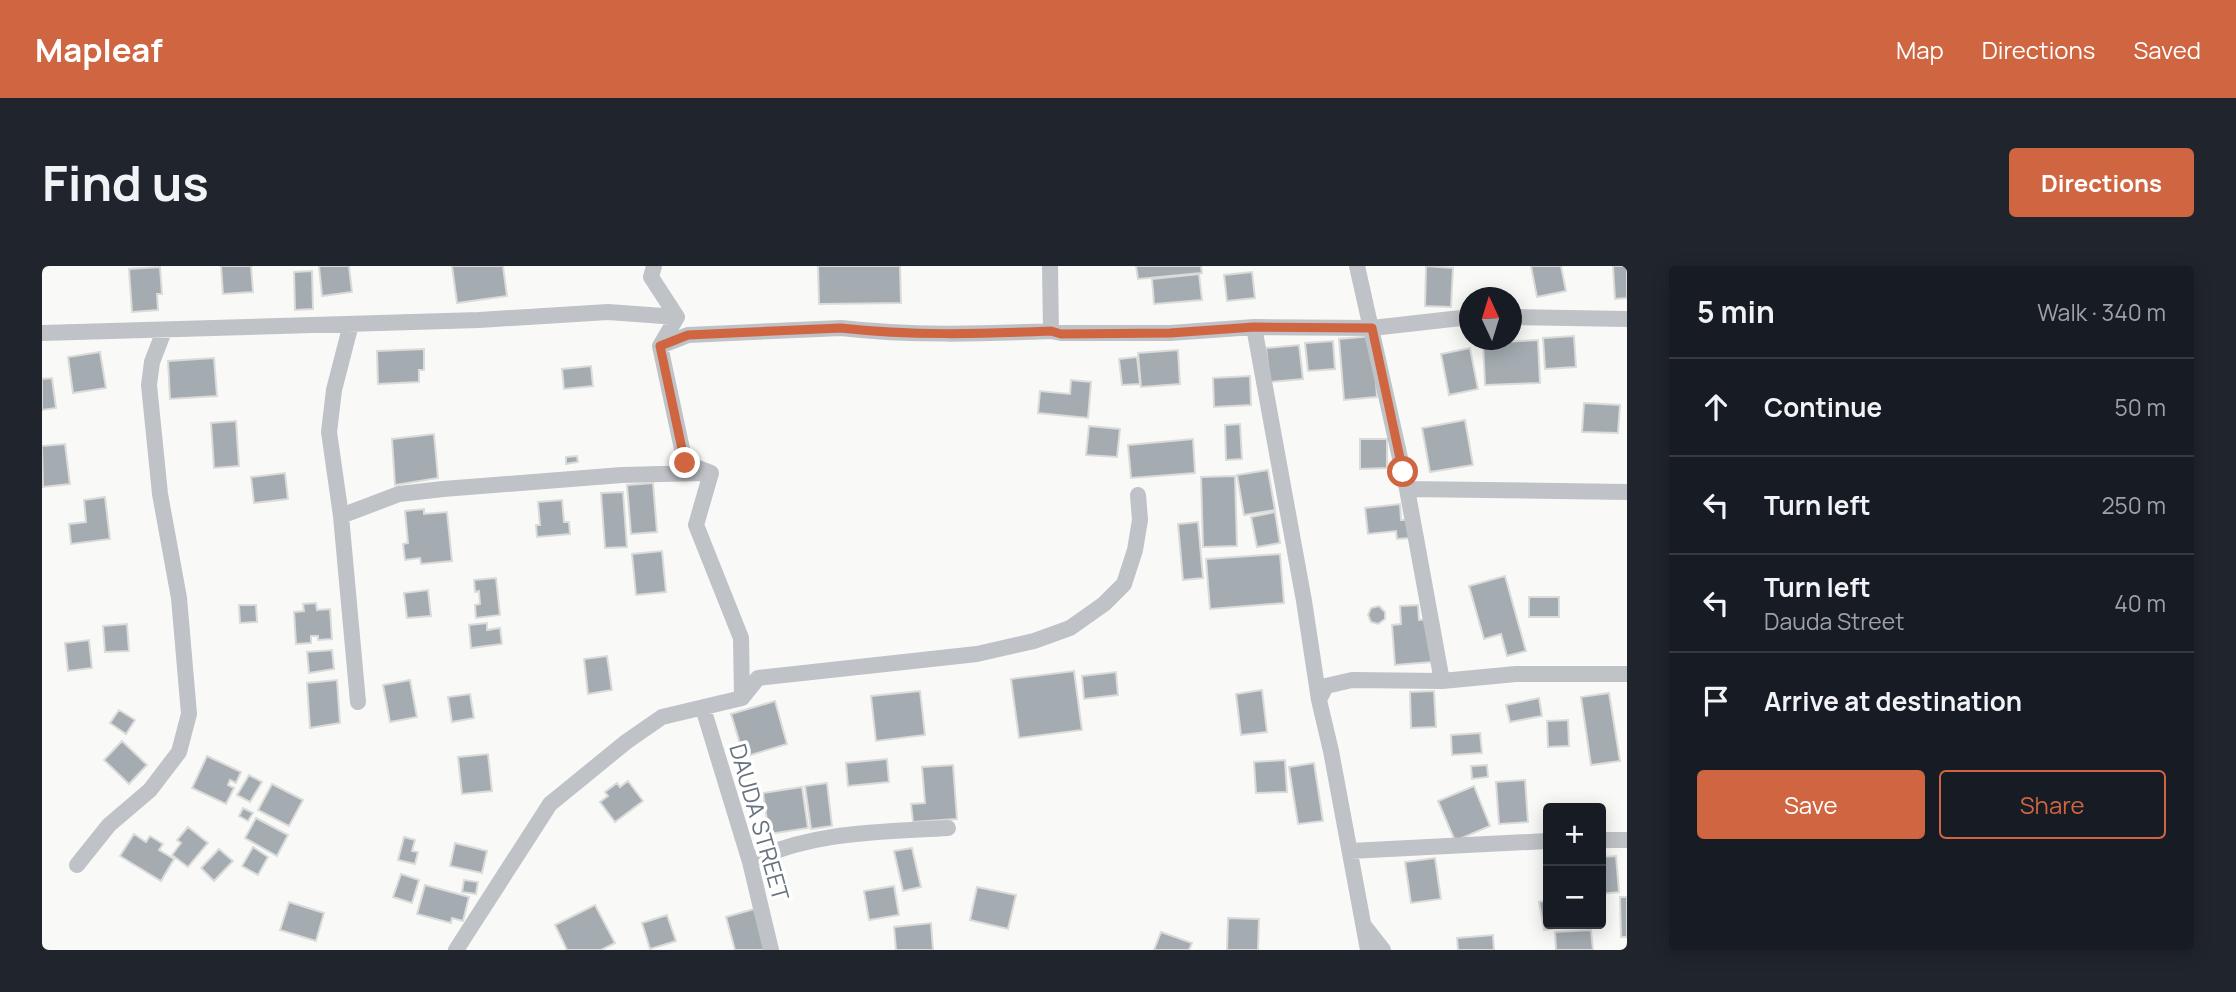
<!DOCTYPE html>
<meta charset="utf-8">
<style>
:root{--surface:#171b24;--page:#20242c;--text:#f1f3f6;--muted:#9ea1a6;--line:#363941;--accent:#cf6541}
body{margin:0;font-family:Manrope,sans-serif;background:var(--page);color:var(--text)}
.controls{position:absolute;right:21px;bottom:21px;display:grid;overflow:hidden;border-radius:7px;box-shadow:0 4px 18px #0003}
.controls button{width:63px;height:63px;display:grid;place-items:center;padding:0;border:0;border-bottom:2px solid var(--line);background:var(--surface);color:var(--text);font:35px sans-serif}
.compass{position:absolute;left:1417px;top:21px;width:63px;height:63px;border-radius:50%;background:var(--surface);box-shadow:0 4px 18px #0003;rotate:356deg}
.stop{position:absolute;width:21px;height:21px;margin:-16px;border:5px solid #cf6541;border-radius:50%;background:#fff}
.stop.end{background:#cf6541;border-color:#fff;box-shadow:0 2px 7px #0008}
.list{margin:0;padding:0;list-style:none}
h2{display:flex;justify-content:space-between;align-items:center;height:91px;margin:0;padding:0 28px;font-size:30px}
h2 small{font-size:23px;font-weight:400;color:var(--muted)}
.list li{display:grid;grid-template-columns:46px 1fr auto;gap:21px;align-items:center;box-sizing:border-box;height:98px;padding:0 28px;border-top:2px solid var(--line)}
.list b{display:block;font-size:26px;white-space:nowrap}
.list p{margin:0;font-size:23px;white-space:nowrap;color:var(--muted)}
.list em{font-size:23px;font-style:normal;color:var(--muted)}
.actions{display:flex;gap:14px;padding:21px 28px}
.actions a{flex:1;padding:16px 0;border:2px solid var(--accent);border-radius:7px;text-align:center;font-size:24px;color:var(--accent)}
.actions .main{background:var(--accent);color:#fff}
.icon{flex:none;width:38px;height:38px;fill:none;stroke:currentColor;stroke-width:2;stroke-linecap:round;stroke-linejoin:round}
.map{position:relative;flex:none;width:1585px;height:684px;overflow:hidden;border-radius:7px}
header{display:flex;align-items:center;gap:42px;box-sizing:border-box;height:98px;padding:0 35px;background:var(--accent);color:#fff}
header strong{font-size:33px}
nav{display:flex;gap:38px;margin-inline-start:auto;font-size:24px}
.intro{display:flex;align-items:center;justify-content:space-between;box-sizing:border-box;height:168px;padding:0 42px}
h1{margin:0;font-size:49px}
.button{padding:18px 32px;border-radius:7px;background:var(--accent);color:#fff;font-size:24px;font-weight:700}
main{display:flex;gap:42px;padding:0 42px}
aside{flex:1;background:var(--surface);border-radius:7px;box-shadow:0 4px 18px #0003}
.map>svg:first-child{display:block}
.building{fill:#a4acb1;stroke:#dbdbd9;stroke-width:2}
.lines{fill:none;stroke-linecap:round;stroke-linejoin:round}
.street{stroke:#bfc2c6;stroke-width:16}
.route{stroke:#cf6541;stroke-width:9}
.labels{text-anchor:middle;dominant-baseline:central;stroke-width:7;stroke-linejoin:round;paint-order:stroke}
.street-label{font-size:23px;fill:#67747e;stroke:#fff}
</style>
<header>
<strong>Mapleaf</strong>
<nav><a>Map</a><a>Directions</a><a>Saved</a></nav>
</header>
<div class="intro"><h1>Find us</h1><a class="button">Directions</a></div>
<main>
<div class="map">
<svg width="1585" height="684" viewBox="0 0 1585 684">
<rect width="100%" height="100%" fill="#f9f9f7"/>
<!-- building -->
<path class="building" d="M 179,0 L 209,0 L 211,26 L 181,28 Z
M 277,0 L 307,0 L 310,26 L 280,30 Z
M 410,0 L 461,0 L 465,30 L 415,37 Z
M 776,0 L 858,0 L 859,37 L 777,38 Z
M 1094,0 L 1159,0 L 1160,7 L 1096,13 Z
M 1384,0 L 1411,2 L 1409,41 L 1383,40 Z
M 1489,0 L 1519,0 L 1524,25 L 1495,31 Z
M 1571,0 L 1585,0 L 1585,32 L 1573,33 Z
M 118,1 L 120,28 L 115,28 L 116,44 L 90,46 L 87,3 Z
M 270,5 L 271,43 L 253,44 L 252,6 Z
M 1210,6 L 1213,32 L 1185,35 L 1182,9 Z
M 1157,8 L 1160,34 L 1112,38 L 1110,13 Z
M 1331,70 L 1335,131 L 1302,134 L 1297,73 Z
M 1532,70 L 1534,101 L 1503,103 L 1501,72 Z
M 1496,74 L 1498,117 L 1443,119 L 1441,77 Z
M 1291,75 L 1293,103 L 1266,105 L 1263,77 Z
M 1257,79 L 1261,113 L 1228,116 L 1224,82 Z
M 1428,82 L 1436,123 L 1407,129 L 1399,88 Z
M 382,83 L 382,104 L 377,104 L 377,116 L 336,118 L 335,85 Z
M 1136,84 L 1138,118 L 1099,121 L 1096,87 Z
M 58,86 L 64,122 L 31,127 L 26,91 Z
M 1095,91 L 1098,118 L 1080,119 L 1077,93 Z
M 172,92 L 175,130 L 128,133 L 126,95 Z
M 549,100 L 551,120 L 522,123 L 520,103 Z
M 1208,110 L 1209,139 L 1172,141 L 1171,112 Z
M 10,112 L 14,142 L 0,144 L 0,113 Z
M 1029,114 L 1049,116 L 1046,152 L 996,147 L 998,125 L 1028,128 Z
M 1542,137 L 1578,139 L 1576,167 L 1540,166 Z
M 1423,154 L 1431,199 L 1388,206 L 1380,162 Z
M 194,155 L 197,200 L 172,202 L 169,157 Z
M 1198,158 L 1200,193 L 1184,194 L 1183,159 Z
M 1047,160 L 1078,163 L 1075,191 L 1044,189 Z
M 392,168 L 396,212 L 353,219 L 350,173 Z
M 1151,173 L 1153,207 L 1089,212 L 1086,179 Z
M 1318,173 L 1345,173 L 1345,202 L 1318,203 Z
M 23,178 L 28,218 L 1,221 L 0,180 Z
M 535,190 L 536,196 L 524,198 L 524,191 Z
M 1226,204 L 1233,244 L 1202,249 L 1195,209 Z
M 243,207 L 246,233 L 212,237 L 209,211 Z
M 1193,210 L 1195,280 L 1161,281 L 1159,211 Z
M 611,217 L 615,266 L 589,268 L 585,219 Z
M 581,226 L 585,281 L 563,282 L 559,227 Z
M 63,231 L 68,273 L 29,278 L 27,258 L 44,256 L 42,234 Z
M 520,234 L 522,256 L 527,256 L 528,268 L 495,271 L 494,259 L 498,259 L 496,236 Z
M 1358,238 L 1359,254 L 1367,254 L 1369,272 L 1355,273 L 1354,265 L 1326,268 L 1323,242 Z
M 382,243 L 382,248 L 405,246 L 410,295 L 379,298 L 378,292 L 363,294 L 361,278 L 366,277 L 363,245 Z
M 1233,246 L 1238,277 L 1215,281 L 1209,251 Z
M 1156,256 L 1161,312 L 1141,314 L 1136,258 Z
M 620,285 L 624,326 L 594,329 L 590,288 Z
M 1238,288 L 1242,337 L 1168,343 L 1164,293 Z
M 1463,310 L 1484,385 L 1465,390 L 1459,368 L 1442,373 L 1427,320 Z
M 454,312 L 458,349 L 434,352 L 433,339 L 438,338 L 437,325 L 433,326 L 432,314 Z
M 386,324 L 389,350 L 365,352 L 362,327 Z
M 1487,331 L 1517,331 L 1517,351 L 1487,351 Z
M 274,337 L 275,344 L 288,343 L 290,373 L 276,374 L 276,370 L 269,370 L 269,377 L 254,378 L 252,346 L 262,345 L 261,338 Z
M 197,339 L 214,339 L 215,356 L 198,357 Z
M 1376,339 L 1377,354 L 1387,353 L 1390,396 L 1353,399 L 1350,359 L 1359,358 L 1358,340 Z
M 1337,340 L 1343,346 L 1343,353 L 1336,358 L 1329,356 L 1326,349 L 1329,342 Z
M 445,357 L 445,364 L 458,362 L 460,378 L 429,382 L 427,359 Z
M 85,358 L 87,385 L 63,386 L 61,360 Z
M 47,374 L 50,402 L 26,405 L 23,377 Z
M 290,384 L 292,403 L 267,407 L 265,386 Z
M 565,390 L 570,424 L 546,428 L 542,393 Z
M 1032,405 L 1040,464 L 977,472 L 969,413 Z
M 1074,406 L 1076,429 L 1042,433 L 1040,410 Z
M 295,414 L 298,457 L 268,462 L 265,417 Z
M 368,414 L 375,451 L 348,456 L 341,419 Z
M 1220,424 L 1225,466 L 1199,469 L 1194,428 Z
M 878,425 L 883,469 L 834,475 L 829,430 Z
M 1392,425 L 1394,461 L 1369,462 L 1368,426 Z
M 1567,427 L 1578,495 L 1549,499 L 1539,431 Z
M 428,428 L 432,452 L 410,456 L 406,431 Z
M 1497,432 L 1500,450 L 1468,456 L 1464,439 Z
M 733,435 L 745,478 L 702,491 L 689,448 Z
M 77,444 L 93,454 L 84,468 L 68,457 Z
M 1526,454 L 1527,480 L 1506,481 L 1505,455 Z
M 1438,467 L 1440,487 L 1410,489 L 1409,469 Z
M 80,475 L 105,499 L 87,518 L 62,494 Z
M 446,488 L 450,525 L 420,528 L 416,491 Z
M 165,490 L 199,506 L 194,517 L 188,514 L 186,519 L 192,522 L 184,538 L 150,522 Z
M 845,493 L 847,516 L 806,520 L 804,497 Z
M 1243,494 L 1245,526 L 1214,527 L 1212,496 Z
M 1272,497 L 1281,555 L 1256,558 L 1247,501 Z
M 911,499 L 915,553 L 871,556 L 869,538 L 883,537 L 880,501 Z
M 1445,499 L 1446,511 L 1430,513 L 1429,500 Z
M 207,509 L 220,516 L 208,536 L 195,529 Z
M 1483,514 L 1486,556 L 1457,558 L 1454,516 Z
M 586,515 L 601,535 L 573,556 L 558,536 L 566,530 L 563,526 L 575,517 L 578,521 Z
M 785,517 L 790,560 L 769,563 L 763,520 Z
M 230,518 L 261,534 L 247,560 L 216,544 Z
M 1432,520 L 1448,560 L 1413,575 L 1396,535 Z
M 760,521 L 766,562 L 727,568 L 721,527 Z
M 201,542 L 211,547 L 206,555 L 197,550 Z
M 214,552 L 246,569 L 235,590 L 203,572 Z
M 146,561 L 166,577 L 146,601 L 130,589 L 139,577 L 135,574 Z
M 92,568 L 104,576 L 108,570 L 121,578 L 117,584 L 132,593 L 119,615 L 78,590 Z
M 362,571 L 373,574 L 370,585 L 376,586 L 373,598 L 356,594 Z
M 413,577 L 445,585 L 440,607 L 408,600 Z
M 211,581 L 226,591 L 216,609 L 200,600 Z
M 870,582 L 879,621 L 861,625 L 852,585 Z
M 177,583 L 191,595 L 172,615 L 159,602 Z
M 1574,590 L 1577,626 L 1559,628 L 1559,591 Z
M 1393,592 L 1399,633 L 1369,637 L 1363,596 Z
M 359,608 L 377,614 L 370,637 L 351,631 Z
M 422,614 L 436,616 L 434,628 L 420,626 Z
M 383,619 L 427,631 L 421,655 L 410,652 L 409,657 L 375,648 Z
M 852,620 L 857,649 L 827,654 L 822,625 Z
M 935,621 L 974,629 L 966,663 L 928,654 Z
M 1578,631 L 1585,631 L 1585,671 L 1579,671 Z
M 1506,634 L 1506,658 L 1538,658 L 1502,664 L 1497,636 Z
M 247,636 L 282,647 L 274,675 L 238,664 Z
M 553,639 L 573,677 L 559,684 L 525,684 L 513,659 Z
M 712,643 L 724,684 L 693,684 L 684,651 Z
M 625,649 L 634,675 L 608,683 L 600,657 Z
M 1186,652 L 1217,653 L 1216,684 L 1185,684 Z
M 889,657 L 891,684 L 854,684 L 852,661 Z
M 1549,664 L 1551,684 L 1514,684 L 1513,666 Z
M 1119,666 L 1150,677 L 1147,684 L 1112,684 Z
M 1451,669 L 1452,684 L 1416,684 L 1415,672 Z"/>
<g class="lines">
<!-- street -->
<path class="street" d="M 612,0 L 609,11 L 635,51 L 618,80 L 643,197 L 669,207 L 654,259 L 699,372 L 700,432
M 1008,0 L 1009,65
M 1315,0 L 1365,223 L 1400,415
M 1470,51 L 1585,53
M 309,58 L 292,124 L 287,166 L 299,250 L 316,436
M 1212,61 L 1262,335 L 1277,434 L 1289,485 L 1326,684
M 0,67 L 437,54 L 566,46 L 635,51
M 618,80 L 646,69 L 799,62 C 868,70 940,68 1009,65 L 1019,67 L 1128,67 L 1212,61 L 1330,62 L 1428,51
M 1365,223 L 1585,226
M 299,250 L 357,228 L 401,223 L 580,209 L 660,207
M 1277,434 L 1284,420 L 1310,414 L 1400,415 L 1474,408 L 1585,408
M 661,442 L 708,596 L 729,684
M 1559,574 L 1585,574
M 1308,585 L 1506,575
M 708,596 C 768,565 840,566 906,562
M 35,599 L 67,559 L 108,524 L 137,486 L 147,448 L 137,332 L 118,228 L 107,119 L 110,96 L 122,65
M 1323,661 L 1341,684
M 414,684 L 508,538 L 584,476 L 620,451 L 700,432 L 716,412 L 935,388 L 992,375 L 1028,362 L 1062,338 L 1082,318 L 1093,284 L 1098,254 L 1096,229"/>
</g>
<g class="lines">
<!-- route -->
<path class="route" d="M 643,197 L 618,80 L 646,69 L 799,62 C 869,70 940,68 1009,65 L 1019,68 L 1128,67 L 1212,61 L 1330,62 L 1361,206"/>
</g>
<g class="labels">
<!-- street labels -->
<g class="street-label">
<text transform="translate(718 556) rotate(74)">DAUDA STREET</text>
</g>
</g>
</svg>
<div class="controls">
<button>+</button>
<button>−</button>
</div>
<svg class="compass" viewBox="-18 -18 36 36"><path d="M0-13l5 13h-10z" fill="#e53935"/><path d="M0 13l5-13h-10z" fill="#9ea1a6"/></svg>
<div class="stop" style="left:1361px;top:206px"></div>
<div class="stop end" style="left:643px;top:197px"></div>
</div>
<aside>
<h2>5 min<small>Walk · 340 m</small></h2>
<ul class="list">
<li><svg class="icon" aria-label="ahead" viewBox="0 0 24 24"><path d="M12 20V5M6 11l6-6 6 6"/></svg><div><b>Continue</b></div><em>50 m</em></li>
<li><svg class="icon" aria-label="left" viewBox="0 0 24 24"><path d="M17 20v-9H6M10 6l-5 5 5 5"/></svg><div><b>Turn left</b></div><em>250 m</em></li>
<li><svg class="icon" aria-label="left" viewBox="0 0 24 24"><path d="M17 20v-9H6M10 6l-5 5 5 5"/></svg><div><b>Turn left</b><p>Dauda Street</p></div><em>40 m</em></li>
<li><svg class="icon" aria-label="arrive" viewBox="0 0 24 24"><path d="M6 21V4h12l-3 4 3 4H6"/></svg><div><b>Arrive at destination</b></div></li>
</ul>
<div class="actions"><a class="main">Save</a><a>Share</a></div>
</aside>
</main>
